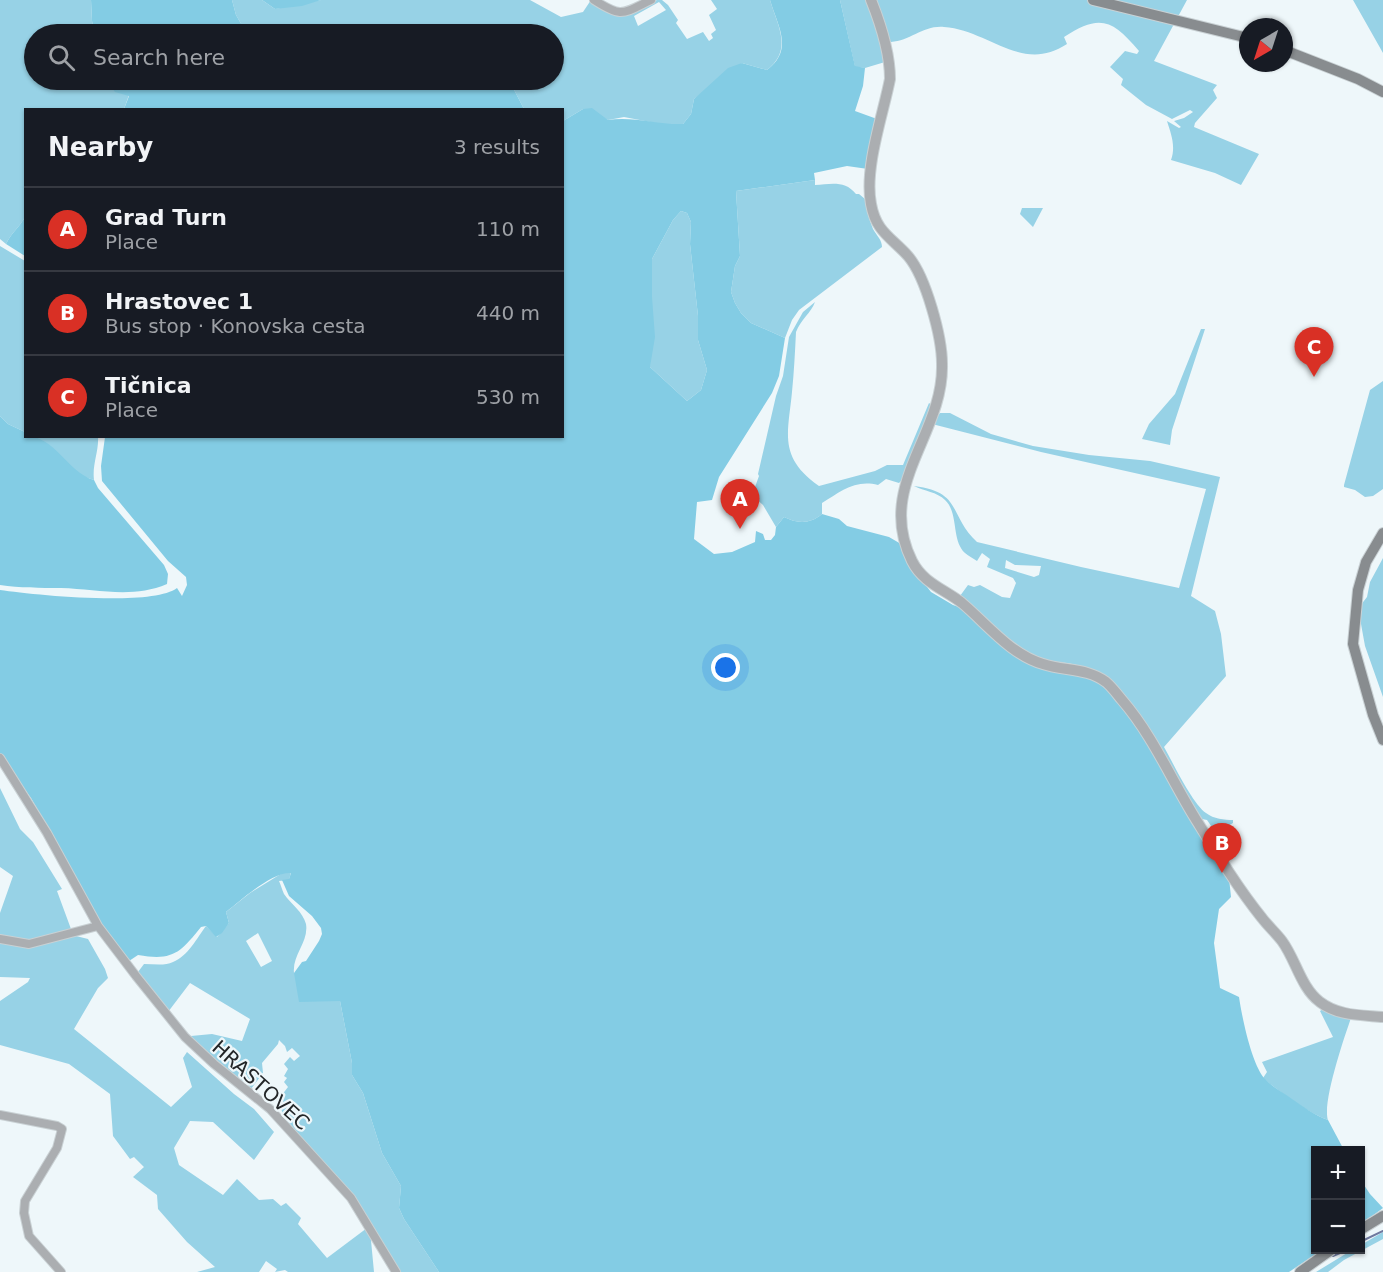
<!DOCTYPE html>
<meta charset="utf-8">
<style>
:root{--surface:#171b24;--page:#242831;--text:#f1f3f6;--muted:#9ea1a6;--line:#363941;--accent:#d93025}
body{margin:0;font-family:"DejaVu Sans",sans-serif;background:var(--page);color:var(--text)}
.controls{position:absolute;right:18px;bottom:18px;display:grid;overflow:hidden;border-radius:0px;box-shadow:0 2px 4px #0004}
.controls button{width:54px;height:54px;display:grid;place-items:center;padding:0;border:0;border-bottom:2px solid var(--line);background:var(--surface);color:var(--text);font:30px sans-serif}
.compass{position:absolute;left:1239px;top:18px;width:54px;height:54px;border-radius:50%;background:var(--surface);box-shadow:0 2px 4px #0004;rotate:219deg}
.you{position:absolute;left:726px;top:668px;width:21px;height:21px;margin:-15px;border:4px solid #fff;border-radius:50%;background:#1a73e8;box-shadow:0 0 0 9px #1a73e833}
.badge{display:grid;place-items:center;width:39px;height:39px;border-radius:50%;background:var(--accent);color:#fff;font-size:20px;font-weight:700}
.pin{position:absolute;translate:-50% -50px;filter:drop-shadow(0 2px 3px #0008)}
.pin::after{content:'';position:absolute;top:32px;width:21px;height:18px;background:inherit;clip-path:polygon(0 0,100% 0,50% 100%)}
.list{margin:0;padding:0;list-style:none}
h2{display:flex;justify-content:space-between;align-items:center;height:78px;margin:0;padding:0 24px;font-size:26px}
h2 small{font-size:20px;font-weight:400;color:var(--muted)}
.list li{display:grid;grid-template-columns:39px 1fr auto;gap:18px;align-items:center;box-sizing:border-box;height:84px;padding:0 24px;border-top:2px solid var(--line)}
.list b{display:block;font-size:22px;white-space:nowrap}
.list p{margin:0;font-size:20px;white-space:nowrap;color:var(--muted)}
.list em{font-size:20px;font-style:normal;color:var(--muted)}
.icon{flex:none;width:33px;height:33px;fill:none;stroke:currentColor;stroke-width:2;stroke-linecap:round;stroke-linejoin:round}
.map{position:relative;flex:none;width:1383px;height:1272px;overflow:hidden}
.search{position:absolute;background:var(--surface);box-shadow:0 2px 4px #0004;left:24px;top:24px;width:540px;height:66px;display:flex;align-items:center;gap:15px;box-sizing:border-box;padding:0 21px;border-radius:33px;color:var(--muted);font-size:22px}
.panel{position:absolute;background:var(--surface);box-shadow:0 2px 4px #0004;left:24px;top:108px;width:540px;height:330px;border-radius:0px}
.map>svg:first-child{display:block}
.green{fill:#97d2e6;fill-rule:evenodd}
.forest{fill:#83cce4;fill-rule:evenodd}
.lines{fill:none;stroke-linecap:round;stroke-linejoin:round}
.stream{stroke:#6f799f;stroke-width:2}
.minor-casing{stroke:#c9d1d4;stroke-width:10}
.tertiary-casing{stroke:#c9d1d4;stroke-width:12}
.secondary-casing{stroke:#c9d1d4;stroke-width:12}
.minor{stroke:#abaeb1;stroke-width:8}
.tertiary{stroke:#abaeb1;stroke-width:10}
.secondary{stroke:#888c8f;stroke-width:10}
.labels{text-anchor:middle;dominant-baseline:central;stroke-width:4.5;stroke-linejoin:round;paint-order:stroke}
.street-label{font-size:20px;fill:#232628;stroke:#eef7fa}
</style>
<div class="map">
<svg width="1383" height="1272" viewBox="0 0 1383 1272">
<rect width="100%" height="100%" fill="#eef7fa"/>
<!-- green -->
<path class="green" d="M 0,0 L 91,0 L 92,21 L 95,34 L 34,34 L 34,80 L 106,80 L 109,85 L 129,95 L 124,109 L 26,110 L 25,217 C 19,228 11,233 6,244 L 0,239 Z
M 232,0 L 262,0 L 275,9 L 321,0 L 530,0 L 561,17 L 583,12 L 591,0 C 626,23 621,16 657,0 L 662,0 L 668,5 L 678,20 L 676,23 L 687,39 L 703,32 L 709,41 L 713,38 L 711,34 L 716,30 L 709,15 L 717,9 L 711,0 L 770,0 C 778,27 793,49 767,70 L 742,63 L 694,99 L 691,114 L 683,124 L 666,125 L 624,117 L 608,120 L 583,109 L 563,121 L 562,110 L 524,109 L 509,80 L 554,80 L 554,34 L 345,34 L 332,29 L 317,32 L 302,27 L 283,34 L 247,34 L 236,15 ZM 659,2 L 666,10 L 638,26 L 634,16 Z
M 840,0 L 868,0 L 882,45 L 885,62 L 865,68 L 855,67 Z
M 874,0 L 1187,0 L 1154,61 L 1217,85 L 1213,90 L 1217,98 L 1195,123 L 1194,127 L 1259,154 L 1241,185 L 1215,173 L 1171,160 C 1176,146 1171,134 1167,121 L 1179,128 L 1181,127 L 1174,121 L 1184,118 L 1193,112 L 1190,110 L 1172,119 L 1146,105 L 1121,85 L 1123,79 L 1110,67 L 1125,51 L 1137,54 L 1139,51 C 1113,20 1100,13 1064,37 L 1067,44 C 1022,74 989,30 944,27 C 924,25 910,41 891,42 L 888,39 Z
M 1353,0 L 1383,0 L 1383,53 Z
M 815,180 L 815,185 C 831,184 845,180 856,194 L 859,194 L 865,199 C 866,209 869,219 873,229 C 877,236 882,240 882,247 L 799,310 L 792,320 L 785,338 L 751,323 L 741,313 L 735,303 L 731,292 L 735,266 L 740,256 L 736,191 Z
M 1022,208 L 1043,208 L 1033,227 L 1020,214 Z
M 681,211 L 687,213 L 691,222 L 690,244 L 698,316 L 698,340 L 707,370 L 701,390 L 687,401 L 650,367 L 652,259 L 673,220 Z
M 0,246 L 25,261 L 25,432 L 8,424 L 0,416 Z
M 815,302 C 811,313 801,319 796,332 C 795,352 794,372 792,392 C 788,434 778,457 819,486 L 875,471 L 887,465 L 903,465 L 929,403 L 932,405 L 904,478 L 899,483 L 886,479 L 878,485 C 855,479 840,492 822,503 L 822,514 C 810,524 798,524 784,517 L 776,527 L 763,505 L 745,489 L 747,486 L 755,487 L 759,476 L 758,474 L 776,396 L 783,376 L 789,337 L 803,312 Z
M 1201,329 L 1205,329 L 1172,430 L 1170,445 L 1142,439 L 1149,424 L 1175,394 Z
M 1383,381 L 1383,489 L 1373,496 L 1365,497 L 1355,490 L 1344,487 L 1344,485 L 1370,390 Z
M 940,413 L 950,413 L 991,434 L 1033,446 L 1089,455 L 1150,461 L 1220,477 L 1191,596 L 1215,611 L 1221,634 L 1226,676 L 1164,747 C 1173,763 1192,803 1206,813 C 1214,819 1224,820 1233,820 L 1233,823 L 1216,833 L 1207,820 L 1202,819 L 1136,710 C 1116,681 1102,669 1067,663 C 1058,662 1048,663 1040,659 C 1009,644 986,618 960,596 L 968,585 L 974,587 L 980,585 L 1002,597 L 1010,598 L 1016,583 L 1013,578 L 987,567 L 990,559 L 982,553 L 977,561 C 973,558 968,556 965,553 C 951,540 959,513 945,500 C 937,492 924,491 914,486 C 963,492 948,515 977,542 L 1081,567 L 1179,588 L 1206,489 L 1041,452 L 932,424 ZM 1006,560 L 1015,565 L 1041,566 L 1039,575 L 1034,577 L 1005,568 Z
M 34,437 L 98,437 C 99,451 92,465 94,480 L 82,476 Z
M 1383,558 L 1383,697 L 1365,646 L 1361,624 L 1360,606 L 1367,597 L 1370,582 Z
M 0,788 L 20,829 L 33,842 L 62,889 L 57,891 L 71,929 L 28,941 L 0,937 L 0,913 L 13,876 L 0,867 Z
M 284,872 L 291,872 L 289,880 L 279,881 C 281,885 282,890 284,894 C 291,904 303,912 306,924 C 309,942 292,955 294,973 L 340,1001 L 352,1063 L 352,1075 L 363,1093 L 382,1153 L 401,1186 L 399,1208 L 404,1219 L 439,1272 L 399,1272 L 374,1229 L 285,1120 L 278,1100 L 288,1087 L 284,1082 L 287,1078 L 284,1076 L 288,1069 L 284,1064 L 290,1057 L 294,1061 L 300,1056 L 292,1048 L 287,1052 L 285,1046 L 279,1040 L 278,1044 L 262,1063 L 263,1073 L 251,1089 L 189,1039 L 191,1036 L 212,1034 L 242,1041 L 250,1019 L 190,983 L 168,1012 L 138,972 L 144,964 C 154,964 165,966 173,962 C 188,956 197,938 206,926 L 217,937 L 229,923 L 226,912 L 250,893 ZM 258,933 L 272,961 L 261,967 L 246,941 Z
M 72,935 L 88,939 L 105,969 L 108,978 L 98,988 L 74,1029 L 171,1107 L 192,1087 L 183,1058 L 187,1052 L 234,1094 L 254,1109 L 274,1132 L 254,1160 L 213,1122 L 190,1121 L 174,1148 L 179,1165 L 223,1195 L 237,1179 L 259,1200 L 273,1199 L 281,1206 L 286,1203 L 301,1218 L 298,1224 L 327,1258 L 367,1228 L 370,1230 L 374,1272 L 288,1272 L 285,1270 L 275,1272 L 277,1269 L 266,1261 L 259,1272 L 197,1272 L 215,1267 L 187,1242 L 158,1209 L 157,1195 L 133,1177 L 144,1167 L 134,1157 L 130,1159 L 113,1136 L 110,1094 L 69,1064 L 0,1045 L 0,1001 L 28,982 L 30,978 L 0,977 L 0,942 L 5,944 Z
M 1323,1009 L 1351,1018 C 1344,1038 1322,1103 1328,1120 C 1310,1114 1278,1091 1263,1078 L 1267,1072 L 1262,1062 L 1333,1037 L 1320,1011 Z
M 1383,1232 L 1383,1239 L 1344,1260 L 1328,1272 L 1316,1272 L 1352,1250 L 1360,1250 L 1361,1245 Z"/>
<!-- forest -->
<path class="forest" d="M 91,0 L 232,0 L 236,15 L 247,34 L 95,34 L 92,21 Z
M 262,0 L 321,0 L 302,6 L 275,9 Z
M 770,0 L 840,0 L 855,66 L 865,68 L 863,86 L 855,111 L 877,119 L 868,169 L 847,166 L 814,173 L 815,180 L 736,191 L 740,256 L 735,266 L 731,292 L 735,303 L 741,313 L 751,323 L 785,338 L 779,376 L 772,393 L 719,477 L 712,500 L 697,502 L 694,539 L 714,554 L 732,552 L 755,542 L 756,531 L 763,534 L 765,540 L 771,540 L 775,535 L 776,527 L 784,517 C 798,524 810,524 822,514 L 839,519 L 847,526 L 889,537 L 901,544 L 907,561 L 931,592 L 953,605 L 965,609 L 1003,646 L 1076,671 L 1103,684 L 1124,706 L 1229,878 L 1231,897 L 1219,909 L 1214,943 L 1220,988 L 1239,997 C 1242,1017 1252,1067 1266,1080 C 1274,1088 1283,1092 1292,1099 C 1304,1107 1314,1115 1328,1120 L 1344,1150 L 1316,1150 L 1316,1250 L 1322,1250 L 1289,1272 L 439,1272 L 404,1219 L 399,1208 L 401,1186 L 382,1153 L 363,1093 L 352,1075 L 352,1063 L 340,1001 L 299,1002 L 294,973 L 302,962 L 306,961 L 319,941 L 322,934 L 321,928 L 312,916 L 289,896 L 282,880 L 289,879 L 291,873 C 271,872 242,900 226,912 L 229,923 L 222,933 L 216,937 L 206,926 L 201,927 C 180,953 173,961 138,955 L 129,961 L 101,923 L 31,798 L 0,756 L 0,590 C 34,595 152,607 177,588 L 182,596 L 187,585 L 186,577 L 168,561 L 102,481 L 101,466 L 105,437 L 562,436 L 563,121 L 583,109 L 592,108 L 608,120 C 633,116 658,125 683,124 L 691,114 L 694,99 L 728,68 L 742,63 L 767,70 C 794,49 778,27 770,0 ZM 681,211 L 687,213 L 691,222 L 690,244 L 698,316 L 698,340 L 707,370 L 701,390 L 687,401 L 650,367 L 655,337 L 652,297 L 652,259 L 673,220 Z
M 302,27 L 317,32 L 332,29 L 345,34 L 283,34 L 290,28 Z
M 106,80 L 509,80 L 524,109 L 124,109 L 129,96 L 115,92 Z
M 25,217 L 26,256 L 25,256 L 6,244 C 11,233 19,228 25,217 Z
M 0,416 L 8,424 L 25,432 L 26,436 C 55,436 67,472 94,480 L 98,488 L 164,565 L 168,574 L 167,584 C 132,599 97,589 61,588 C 40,588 20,588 0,585 Z
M 1360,1179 L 1370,1194 L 1383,1208 L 1360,1225 Z"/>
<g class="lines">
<!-- stream -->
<path class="stream" d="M 1360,1242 L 1383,1231
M 1333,1256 L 1347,1250"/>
<defs>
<path id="minor" d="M 594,0 C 622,18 622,14 651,0
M 0,758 L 47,833 L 98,926 L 136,976 L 185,1037 L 214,1064 L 270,1109 L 351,1198 L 396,1272
M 0,939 L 29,944 L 98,926
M 0,1115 L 57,1126 L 62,1129 L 57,1148 L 25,1201 L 24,1213 L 29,1236 L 61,1272"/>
<path id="tertiary" d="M 871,0 C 881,25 890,52 890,79 C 883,115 864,168 871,204 C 876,232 891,237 908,256 C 926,277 942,337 942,364 C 944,435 875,486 912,561 C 923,583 944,589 962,603 C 987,624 1011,655 1043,664 C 1064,671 1088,668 1106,682 C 1112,687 1117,694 1122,700 C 1153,736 1171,779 1195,818 C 1216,852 1237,887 1262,918 C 1268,926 1276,933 1282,941 C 1296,960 1301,988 1320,1002 C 1338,1016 1361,1015 1383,1017"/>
<path id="secondary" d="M 1093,0 L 1248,38
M 1284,50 L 1358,79 L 1383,92
M 1383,533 L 1366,562 L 1358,590 L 1353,644 L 1373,715 L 1383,740
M 1360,1230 L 1383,1216
M 1300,1272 L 1331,1250"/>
</defs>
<!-- minor casing -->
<use href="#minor" class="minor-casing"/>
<!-- tertiary casing -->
<use href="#tertiary" class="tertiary-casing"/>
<!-- secondary casing -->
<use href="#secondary" class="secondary-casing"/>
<!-- minor -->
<use href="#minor" class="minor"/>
<!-- tertiary -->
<use href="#tertiary" class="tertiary"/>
<!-- secondary -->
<use href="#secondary" class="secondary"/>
</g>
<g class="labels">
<!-- street labels -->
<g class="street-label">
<text transform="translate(261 1085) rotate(42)">HRASTOVEC</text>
</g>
</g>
</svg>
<div class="controls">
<button>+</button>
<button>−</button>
</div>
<svg class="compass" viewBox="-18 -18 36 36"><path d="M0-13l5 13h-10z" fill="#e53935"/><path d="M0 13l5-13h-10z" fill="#9ea1a6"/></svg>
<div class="you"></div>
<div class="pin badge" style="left:740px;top:529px">A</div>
<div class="pin badge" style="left:1222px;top:873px">B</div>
<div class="pin badge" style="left:1314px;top:377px">C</div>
<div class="search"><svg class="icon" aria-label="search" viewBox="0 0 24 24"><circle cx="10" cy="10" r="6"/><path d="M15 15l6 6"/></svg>Search here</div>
<section class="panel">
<h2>Nearby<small>3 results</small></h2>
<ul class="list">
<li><span class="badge">A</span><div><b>Grad Turn</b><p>Place</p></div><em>110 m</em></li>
<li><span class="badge">B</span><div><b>Hrastovec 1</b><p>Bus stop · Konovska cesta</p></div><em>440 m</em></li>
<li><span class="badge">C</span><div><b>Tičnica</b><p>Place</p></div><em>530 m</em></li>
</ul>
</section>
</div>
